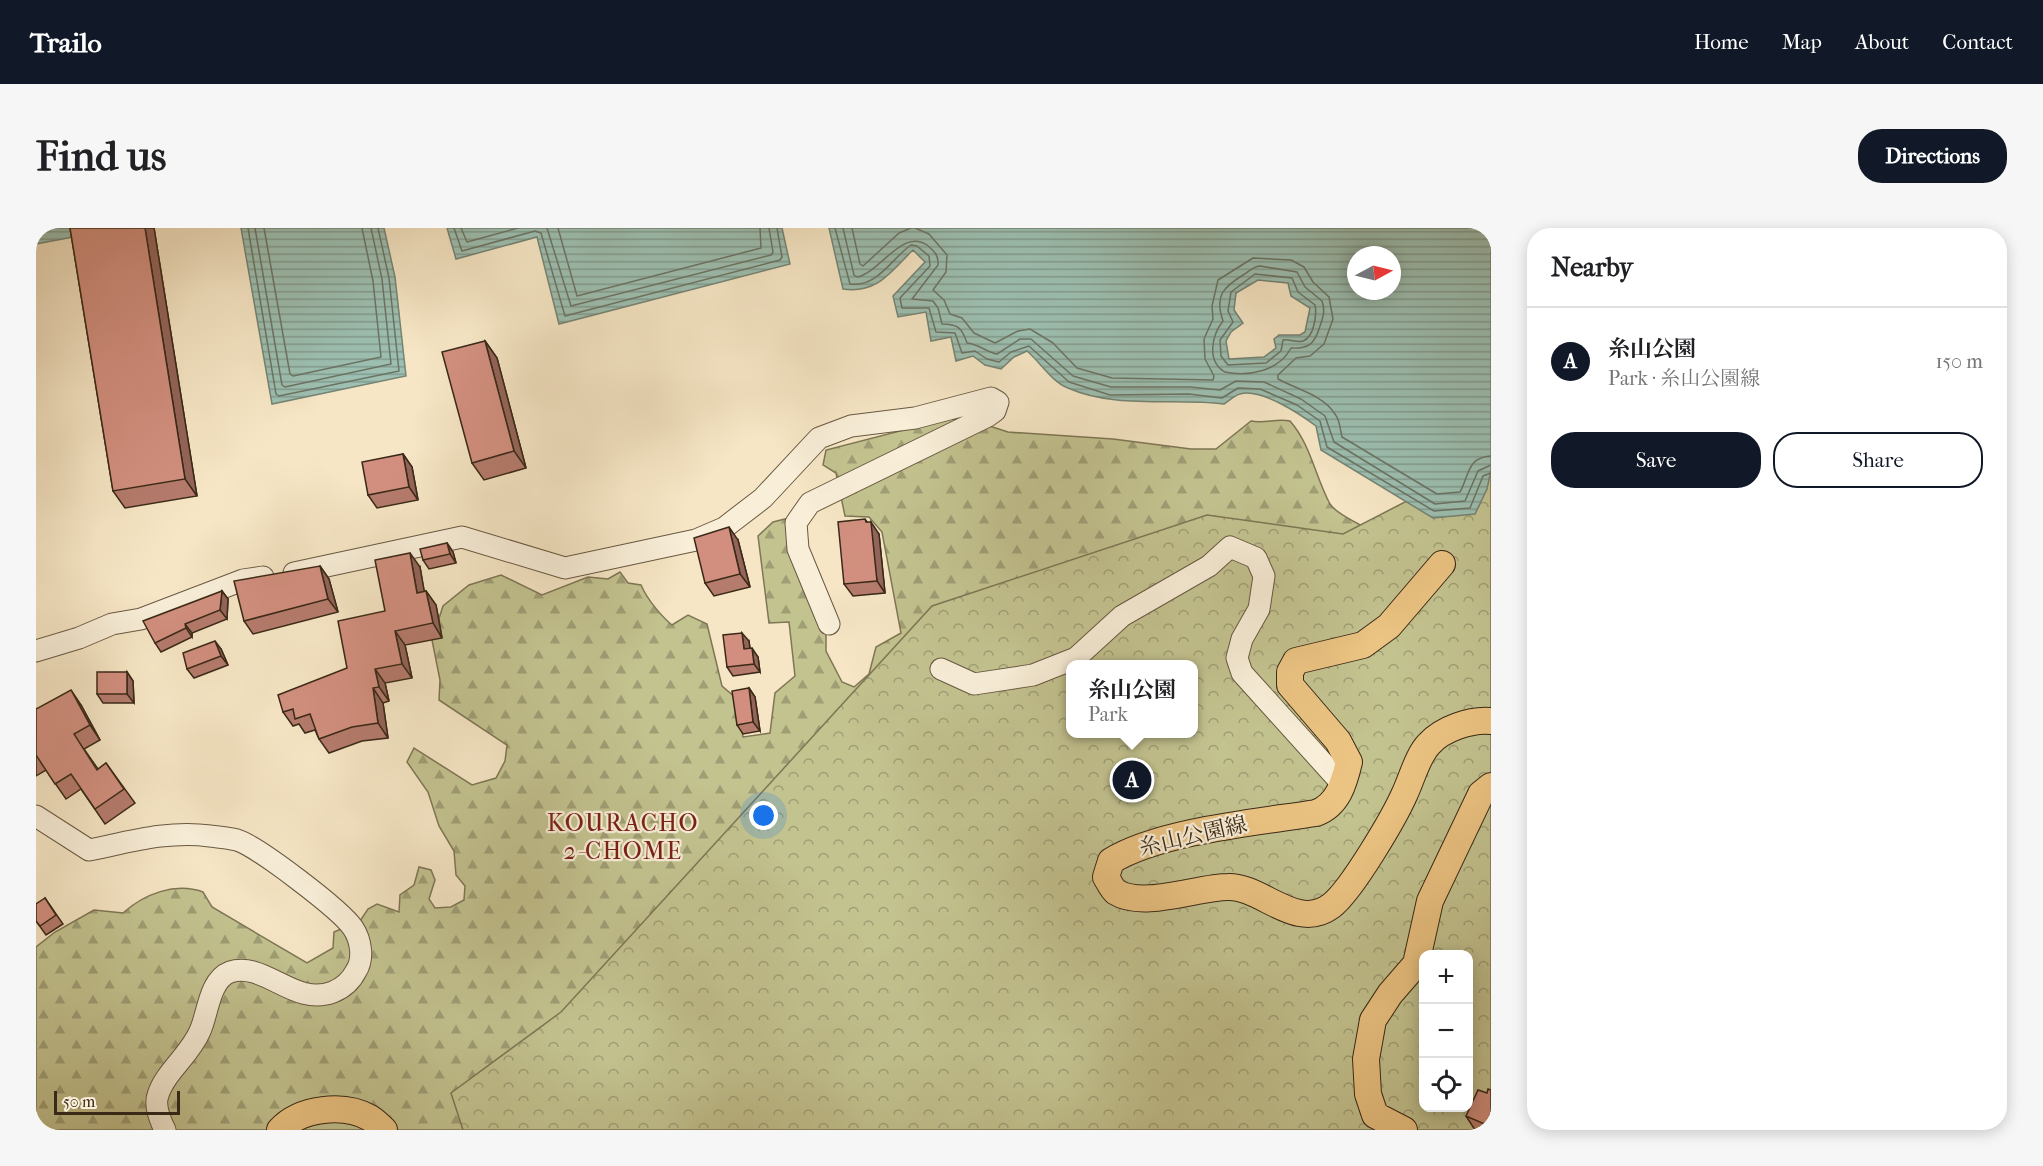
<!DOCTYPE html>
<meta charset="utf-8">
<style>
:root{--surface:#fff;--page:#f6f6f6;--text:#202124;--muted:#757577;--line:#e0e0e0;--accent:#111827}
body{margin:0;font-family:"IM FELL French Canon","Noto Serif JP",serif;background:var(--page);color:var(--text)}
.controls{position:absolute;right:18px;bottom:18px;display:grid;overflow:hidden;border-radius:12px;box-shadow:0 3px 15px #0003}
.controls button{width:54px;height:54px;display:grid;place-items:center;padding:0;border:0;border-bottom:2px solid var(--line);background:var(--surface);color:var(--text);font:30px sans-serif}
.compass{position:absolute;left:1311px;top:18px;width:54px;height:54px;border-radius:50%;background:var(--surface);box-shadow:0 3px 15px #0003;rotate:83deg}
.scale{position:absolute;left:18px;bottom:15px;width:126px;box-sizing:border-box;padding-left:6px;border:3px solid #3a2917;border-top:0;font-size:16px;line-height:21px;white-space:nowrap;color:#3a2917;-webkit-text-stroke:4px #f9efd9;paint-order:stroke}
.you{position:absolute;left:728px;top:588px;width:21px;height:21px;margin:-15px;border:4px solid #fff;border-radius:50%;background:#1a73e8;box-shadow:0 0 0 9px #1a73e833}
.badge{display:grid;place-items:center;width:39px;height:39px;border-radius:50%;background:var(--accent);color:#fff;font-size:20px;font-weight:700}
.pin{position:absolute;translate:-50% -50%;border:3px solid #fff;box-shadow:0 2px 6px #0006}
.popup{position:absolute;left:1030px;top:432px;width:132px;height:78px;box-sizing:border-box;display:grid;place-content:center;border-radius:12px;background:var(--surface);filter:drop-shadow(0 2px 4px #0005);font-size:20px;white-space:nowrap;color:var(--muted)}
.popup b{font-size:22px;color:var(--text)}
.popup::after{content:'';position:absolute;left:50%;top:100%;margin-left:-12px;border:12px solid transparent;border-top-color:var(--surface)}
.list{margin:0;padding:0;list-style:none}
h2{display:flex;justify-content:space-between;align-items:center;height:78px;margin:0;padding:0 24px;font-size:26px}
h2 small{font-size:20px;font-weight:400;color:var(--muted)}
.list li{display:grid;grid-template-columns:39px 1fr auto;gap:18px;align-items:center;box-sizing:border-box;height:108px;padding:0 24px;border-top:2px solid var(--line)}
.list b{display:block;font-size:22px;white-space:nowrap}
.list p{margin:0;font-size:20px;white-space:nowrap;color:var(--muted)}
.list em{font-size:20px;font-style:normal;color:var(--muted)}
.actions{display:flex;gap:12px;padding:18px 24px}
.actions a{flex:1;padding:14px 0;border:2px solid var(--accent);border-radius:24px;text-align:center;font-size:21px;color:var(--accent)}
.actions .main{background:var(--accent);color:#fff}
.icon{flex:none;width:33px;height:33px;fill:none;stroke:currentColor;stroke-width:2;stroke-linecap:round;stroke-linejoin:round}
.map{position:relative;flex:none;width:1455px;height:902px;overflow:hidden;border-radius:24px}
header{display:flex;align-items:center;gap:36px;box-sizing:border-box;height:84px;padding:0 30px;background:var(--accent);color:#fff}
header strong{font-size:28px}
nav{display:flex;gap:33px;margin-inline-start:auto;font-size:21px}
.intro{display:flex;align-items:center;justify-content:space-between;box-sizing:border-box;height:144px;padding:0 36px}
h1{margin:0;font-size:42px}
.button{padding:15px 27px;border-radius:24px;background:var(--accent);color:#fff;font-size:21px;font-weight:700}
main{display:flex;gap:36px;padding:0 36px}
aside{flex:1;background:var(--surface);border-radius:24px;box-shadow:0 3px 15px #0003}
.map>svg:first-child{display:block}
.forest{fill:url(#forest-firs);stroke:#7e7654;stroke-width:1.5;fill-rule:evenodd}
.park{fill:url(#park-crowns);stroke:#7e7654;stroke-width:1.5;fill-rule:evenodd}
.water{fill:url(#water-rules);stroke:#758474;stroke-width:1.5;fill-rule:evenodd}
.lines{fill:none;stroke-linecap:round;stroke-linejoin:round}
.shore{stroke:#6c7464;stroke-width:1.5}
.minor-casing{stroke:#695842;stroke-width:23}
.major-casing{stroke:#3a2917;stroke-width:28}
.minor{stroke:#f9efd9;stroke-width:21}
.major{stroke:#ebc382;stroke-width:26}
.wall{fill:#b57b6d;stroke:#3a2917;stroke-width:1.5}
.shaded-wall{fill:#936459;stroke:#3a2917;stroke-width:1.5}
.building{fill:#d28f7f;stroke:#3a2917;stroke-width:1.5}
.labels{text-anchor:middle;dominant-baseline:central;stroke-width:4.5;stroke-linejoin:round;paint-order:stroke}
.street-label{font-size:22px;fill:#3a2917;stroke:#f9efd9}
.neighbourhood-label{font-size:24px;letter-spacing:1.5px;fill:#7a1f14;stroke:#f9efd9}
</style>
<header>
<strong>Trailo</strong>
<nav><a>Home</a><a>Map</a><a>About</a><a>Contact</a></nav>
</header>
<div class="intro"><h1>Find us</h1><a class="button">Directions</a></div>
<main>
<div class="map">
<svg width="1455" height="902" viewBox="0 0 1455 902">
<defs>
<pattern id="forest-firs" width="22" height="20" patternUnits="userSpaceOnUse" patternTransform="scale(1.5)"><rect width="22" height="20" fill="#c3c390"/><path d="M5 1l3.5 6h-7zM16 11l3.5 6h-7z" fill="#9f9e75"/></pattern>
<pattern id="park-crowns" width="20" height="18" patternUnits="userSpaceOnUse" patternTransform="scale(1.5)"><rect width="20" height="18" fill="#c3c390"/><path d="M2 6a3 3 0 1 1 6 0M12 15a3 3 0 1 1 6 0" fill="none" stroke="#9f9e75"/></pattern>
<pattern id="water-rules" width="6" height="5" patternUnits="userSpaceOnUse" patternTransform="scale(1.5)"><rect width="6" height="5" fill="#9dc0b2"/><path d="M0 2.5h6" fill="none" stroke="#819c90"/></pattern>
</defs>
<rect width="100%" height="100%" fill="#f6e6c5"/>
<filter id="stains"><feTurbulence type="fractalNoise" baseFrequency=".00333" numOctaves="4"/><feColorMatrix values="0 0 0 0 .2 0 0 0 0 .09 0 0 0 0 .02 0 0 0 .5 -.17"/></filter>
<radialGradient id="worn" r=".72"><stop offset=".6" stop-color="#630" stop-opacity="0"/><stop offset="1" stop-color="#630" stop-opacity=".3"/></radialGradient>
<!-- forest -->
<path class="forest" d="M 922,188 L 972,204 L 1077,211 L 1155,221 L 1180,221 L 1215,193 C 1229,196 1240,190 1254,193 C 1275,217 1279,248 1294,276 C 1304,293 1392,327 1414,337 L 1455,902 L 0,902 L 0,719 L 19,704 L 58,682 L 87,685 C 108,666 139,654 167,664 L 176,679 L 271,735 L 297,720 L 298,704 L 324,693 L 332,681 L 341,676 L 363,684 L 364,667 L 378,657 L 383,639 L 395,642 L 399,652 L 393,671 L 399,680 L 415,679 L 428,672 L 429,658 L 420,647 L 418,623 L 403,598 L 392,564 L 371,534 L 378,520 L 436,557 L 460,550 L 469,533 L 471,517 L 403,472 L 404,452 L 396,412 L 407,378 L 433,357 L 465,347 L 506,367 L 552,349 L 572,351 L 584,344 L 592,355 L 605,357 C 611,371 625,388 636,397 L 652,387 L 671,396 L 686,458 L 700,470 L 707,509 L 734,505 L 739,465 L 759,448 L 753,394 L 733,395 L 722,308 L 737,294 L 757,289 L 790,399 L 790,423 L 806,454 L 818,459 L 833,446 L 840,419 L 865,405 L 846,304 L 833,289 L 809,288 L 800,245 L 787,237 L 790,222 ZM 1034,436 L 1158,436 L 1158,506 L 1034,506 ZM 1388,726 L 1432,726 L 1432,880 L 1388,880 Z"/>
<!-- park -->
<path class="park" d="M 1455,235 L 1455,902 L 427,902 L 415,865 L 525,784 L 896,378 L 1171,287 L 1307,306 L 1425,245 ZM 1034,436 L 1158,436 L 1158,506 L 1034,506 ZM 1388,726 L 1432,726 L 1432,880 L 1388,880 Z"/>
<!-- water -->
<path class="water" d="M 0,0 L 85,0 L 0,16 Z
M 205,0 L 348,0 L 359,49 L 370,148 L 236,176 Z
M 411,0 L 746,0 L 754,36 L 523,96 L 501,9 L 420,31 Z
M 793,0 L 1455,0 L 1455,242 L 1451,261 L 1439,286 L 1397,290 L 1285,222 L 1280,198 C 1264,186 1225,160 1204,166 C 1199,167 1193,173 1188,176 C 1137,170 1079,181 1032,160 C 1016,154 1004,134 991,123 L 978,129 L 965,141 L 949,137 L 937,128 L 920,133 L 915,109 L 895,113 L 890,84 L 862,89 L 857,68 L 889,34 L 877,22 C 854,44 842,66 807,61 ZM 1320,27 L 1356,27 L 1356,63 L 1320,63 ZM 1222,52 L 1252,55 L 1255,68 L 1274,80 L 1269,104 L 1264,107 L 1243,107 L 1238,111 L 1240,120 L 1228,129 L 1193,131 L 1190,113 L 1195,104 L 1207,95 L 1198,82 L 1200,65 Z"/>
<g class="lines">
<!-- shore -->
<path class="shore" d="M 212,0 L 240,166 L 243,168 L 363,143 L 353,50 L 342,0
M 219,0 L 246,157 L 249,159 L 355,136 L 346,51 L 335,0
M 228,0 L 254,146 L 257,148 L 345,129 L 337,53 L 326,0
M 418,0 L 426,23 L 499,3 L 505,5 L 529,88 L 744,32 L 746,29 L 741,0
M 425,0 L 431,14 L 482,0
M 511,0 L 535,78 L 735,27 L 737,24 L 733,0
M 522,0 L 541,68 L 725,20 L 724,0
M 799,0 L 814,56 C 841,60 855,31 875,17 L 881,18 L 893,28 L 894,38 L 864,70 L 866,80 L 893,80 L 900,104 L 919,105 L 926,125 L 939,123 L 951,131 L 963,134 L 975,124 L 993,118 L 1033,154 L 1074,167 L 1153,166 L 1186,170 L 1202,160 L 1224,161 L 1261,177 L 1284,193 L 1291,219 L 1398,283 L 1434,280 L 1447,248 L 1455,245
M 807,0 L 818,47 L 821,49 C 845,44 866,0 891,17 C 898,23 903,27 902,37 L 876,71 L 897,73 L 902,80 L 906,96 C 922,96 926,100 931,115 C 943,116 950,124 961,126 L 984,111 L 995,111 L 1037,148 L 1075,159 L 1154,159 L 1184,162 L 1200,153 L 1228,154 L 1265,171 L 1289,188 L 1298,214 L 1399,276 L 1429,273 L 1442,243 L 1455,237
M 816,0 L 824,36 L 827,38 L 863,5 L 875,0
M 879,0 L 893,6 L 911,27 L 910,44 L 897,62 L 908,72 L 914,86 L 926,90 L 938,105 L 959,115 L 982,103 L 994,101 L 1017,115 L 1041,140 L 1076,150 L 1177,152 L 1178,148 L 1169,131 L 1168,111 L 1177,91 L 1176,78 L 1182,52 L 1217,30 L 1255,32 L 1268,39 L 1277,54 L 1293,69 L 1297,91 L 1288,116 L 1274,128 L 1260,130 L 1242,147 L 1242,151 C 1260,161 1287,167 1299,186 C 1304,192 1304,201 1306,209 L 1401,266 L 1424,264 C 1433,248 1431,229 1455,228
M 1224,38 L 1261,44 L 1269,59 L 1286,73 C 1290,85 1286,91 1283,101 C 1278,117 1271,121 1255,120 C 1243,143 1213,149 1189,144 C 1170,133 1176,107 1187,93 C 1178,67 1188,59 1207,47 C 1214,43 1216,39 1224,38 Z
M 1219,46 L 1256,50 L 1262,64 L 1279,77 C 1281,87 1278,109 1267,113 C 1261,115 1254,111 1247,112 L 1245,123 L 1230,135 L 1192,137 L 1185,128 L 1184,112 L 1197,94 L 1192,83 L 1195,64 Z"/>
<defs>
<path id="minor" d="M 258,345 L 426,309 L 529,340 L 660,312 L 688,300 L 727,270 L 783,210 L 815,198 L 879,190 L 955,170 L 962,174 L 959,183 L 952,188 L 774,275 L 760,295 L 762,321 L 793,396
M 0,423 L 43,410 L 76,396 L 105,391 L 207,352 L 227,349
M 905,441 L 938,456 L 997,447 L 1040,430 L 1086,388 L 1173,338 L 1194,319 L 1220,330 L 1228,348 L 1223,381 L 1206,411 L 1201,430 L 1206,445 L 1307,557
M 0,588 L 53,622 C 93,614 133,602 174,608 C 183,609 193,610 201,612 C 221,618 305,682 317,700 C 325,712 328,731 320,743 C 315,753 307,760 297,764 C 258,779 229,733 194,744 C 173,752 172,786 164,803 C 154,827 129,844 122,867 C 118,878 124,892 129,902"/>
<path id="major" d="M 1406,336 L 1353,398 L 1327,417 L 1260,433 L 1254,444 L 1254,457 L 1302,513 L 1313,534 C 1308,555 1302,577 1280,585 C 1222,594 1124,603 1075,633 L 1070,649 C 1073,654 1076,661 1080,664 C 1107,681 1162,659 1192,659 C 1226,658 1260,704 1295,678 C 1315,663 1358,590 1369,565 C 1376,550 1382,527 1393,516 C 1406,501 1435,491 1455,493
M 244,902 C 264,880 308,875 334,890 C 339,893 344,898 348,902
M 1368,902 L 1339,887 L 1332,866 L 1330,831 L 1337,792 L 1354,766 L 1380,736 L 1394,673 L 1445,566 L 1455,558"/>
</defs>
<!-- minor casing -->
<use href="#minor" class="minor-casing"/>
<!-- major casing -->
<use href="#major" class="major-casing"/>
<!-- minor -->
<use href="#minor" class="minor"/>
<!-- major -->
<use href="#major" class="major"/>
</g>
<!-- wall -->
<path class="wall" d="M 34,0 L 118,0 L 161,268 L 89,280 L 77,263 Z
M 449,113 L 461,130 L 490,240 L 448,252 L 436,235 Z
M 367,226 L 376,239 L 382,272 L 341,280 L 332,267 Z
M 831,294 L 843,306 L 849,365 L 817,368 L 808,356 Z
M 702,312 L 714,359 L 678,368 L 669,355 Z
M 411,315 L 417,324 L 420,335 L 393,341 L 387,332 Z
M 284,338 L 293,351 L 302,384 L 217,406 L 208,393 Z
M 384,339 L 388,363 L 390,363 L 400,377 L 406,410 L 369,417 L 376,450 L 349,455 L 353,473 L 347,475 L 352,510 L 326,513 L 293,525 L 283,511 L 279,502 L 269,505 L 263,496 L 257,498 L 247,484 L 311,440 Z
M 186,363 L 192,371 L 191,391 L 156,405 L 156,409 L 125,424 L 119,415 Z
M 713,413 L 714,420 L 722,429 L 724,444 L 697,448 L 691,439 Z
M 185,421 L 192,437 L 158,450 L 151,441 Z
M 91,444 L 97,453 L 98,475 L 67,475 L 61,466 Z
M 713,460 L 719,469 L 724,503 L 707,506 L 701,497 Z
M 45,477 L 64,512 L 48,521 L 62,541 L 70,535 L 99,575 L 69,596 L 45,561 L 30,571 L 10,542 L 0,548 L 0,481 Z
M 9,670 L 27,696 L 10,707 L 0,693 Z
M 1451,865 L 1455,902 L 1439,902 L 1430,888 Z"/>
<!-- shaded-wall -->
<path class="shaded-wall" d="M 109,0 L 118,0 L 161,268 L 149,251 Z
M 449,113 L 461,130 L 490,240 L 478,223 Z
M 367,226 L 376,239 L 382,272 L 373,259 Z
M 829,291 L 835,300 L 835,294 L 843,306 L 849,365 L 841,353 Z
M 693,299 L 702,312 L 714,359 L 704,346 Z
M 411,315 L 417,324 L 420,335 L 414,326 Z
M 374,325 L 384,339 L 391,379 L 381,365 Z
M 284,338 L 293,351 L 302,384 L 292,371 Z
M 186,363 L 192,371 L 191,391 L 184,382 Z
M 390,363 L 400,377 L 406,410 L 397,395 Z
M 149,396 L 156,405 L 156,409 L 150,400 Z
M 359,403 L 369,417 L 376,450 L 366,436 Z
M 706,405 L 713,413 L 715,430 L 708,421 Z
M 179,413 L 185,421 L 192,437 L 185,428 Z
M 716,420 L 722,429 L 724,444 L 718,436 Z
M 339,441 L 349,455 L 353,473 L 343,459 Z
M 91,444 L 97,453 L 98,475 L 91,466 Z
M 337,460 L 347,475 L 352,510 L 342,495 Z
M 713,460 L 719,469 L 724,503 L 717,494 Z
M 35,462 L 45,477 L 64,512 L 54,497 Z"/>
<!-- building -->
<path class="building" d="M 34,0 L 109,0 L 149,251 L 77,263 Z
M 449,113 L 478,223 L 436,235 L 406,124 Z
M 367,226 L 373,259 L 332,267 L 326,234 Z
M 829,291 L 830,294 L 835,294 L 841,353 L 808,356 L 802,294 Z
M 693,299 L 704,346 L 669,355 L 658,310 Z
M 411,315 L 414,326 L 387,332 L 384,321 Z
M 374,325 L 381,365 L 390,363 L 397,395 L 359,403 L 366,436 L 339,441 L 343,459 L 337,460 L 342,495 L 316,499 L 283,511 L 274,486 L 259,491 L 257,481 L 247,484 L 242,467 L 311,440 L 302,393 L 349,383 L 339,332 Z
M 284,338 L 292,371 L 208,393 L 198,353 Z
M 186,363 L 184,382 L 149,396 L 150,400 L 119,415 L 107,393 Z
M 706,405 L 708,421 L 716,420 L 718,436 L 691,439 L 687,407 Z
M 179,413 L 185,428 L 151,441 L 147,425 Z
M 61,444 L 91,444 L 91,466 L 61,466 Z
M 713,460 L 717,494 L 701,497 L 696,463 Z
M 35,462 L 54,497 L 38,506 L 61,542 L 70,535 L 88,561 L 59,581 L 35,546 L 19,556 L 0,527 L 0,481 Z
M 9,670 L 20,687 L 4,698 L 0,693 L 0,676 Z
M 1452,861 L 1455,862 L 1455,902 L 1453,902 L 1451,897 L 1430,888 L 1442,862 L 1451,865 Z"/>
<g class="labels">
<!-- street labels -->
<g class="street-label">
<text transform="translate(1157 608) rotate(-13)">糸山公園線</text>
</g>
<!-- neighbourhood labels -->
<g class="neighbourhood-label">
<text x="587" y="595">KOURACHO<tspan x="587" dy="28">2-CHOME</tspan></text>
</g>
</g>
<rect width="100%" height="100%" filter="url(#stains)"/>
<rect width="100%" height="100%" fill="url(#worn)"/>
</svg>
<div class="controls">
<button>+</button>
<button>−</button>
<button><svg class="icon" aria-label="locate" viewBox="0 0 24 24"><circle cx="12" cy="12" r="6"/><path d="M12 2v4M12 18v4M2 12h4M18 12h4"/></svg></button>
</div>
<svg class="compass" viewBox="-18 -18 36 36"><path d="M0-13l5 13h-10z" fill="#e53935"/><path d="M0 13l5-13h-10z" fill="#757577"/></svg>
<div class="scale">50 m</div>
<div class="you"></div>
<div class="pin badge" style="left:1096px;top:552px">A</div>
<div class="popup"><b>糸山公園</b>Park</div>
</div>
<aside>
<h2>Nearby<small></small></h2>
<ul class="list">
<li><span class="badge">A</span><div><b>糸山公園</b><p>Park · 糸山公園線</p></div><em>150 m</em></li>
</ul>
<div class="actions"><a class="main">Save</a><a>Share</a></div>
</aside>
</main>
